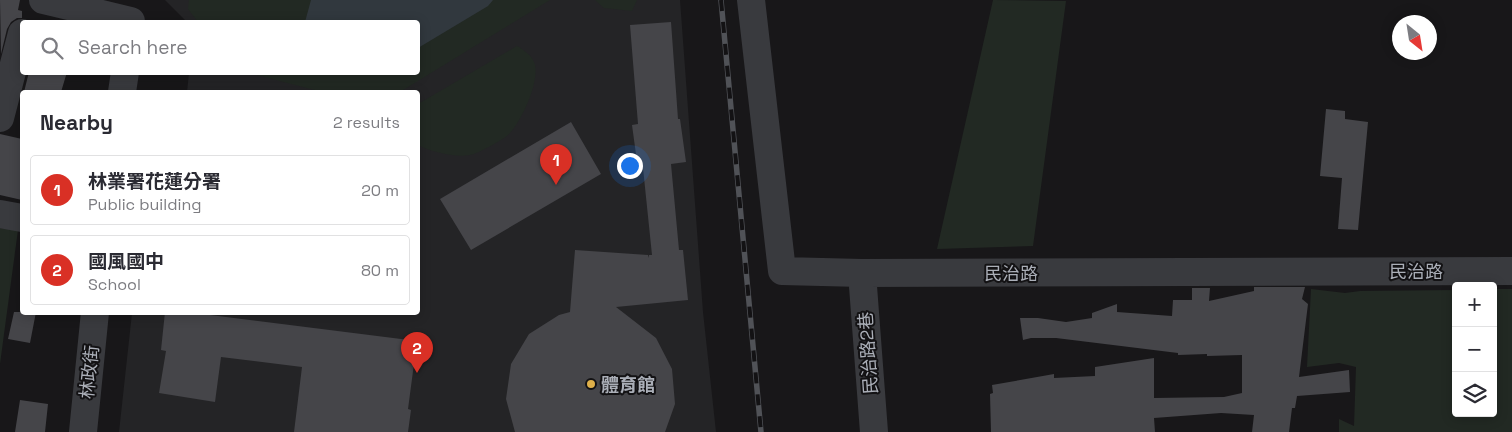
<!DOCTYPE html>
<meta charset="utf-8">
<style>
:root{--surface:#fff;--page:#f2f2f3;--text:#2b2b33;--muted:#7c7c81;--line:#e1e1e2;--accent:#d93025}
body{margin:0;font-family:"Space Grotesk","Noto Sans TC",sans-serif;background:var(--page);color:var(--text)}
.controls{position:absolute;right:15px;bottom:15px;display:grid;overflow:hidden;border-radius:5px;box-shadow:0 2px 12px #0003}
.controls button{width:45px;height:45px;display:grid;place-items:center;padding:0;border:0;border-bottom:1px solid var(--line);background:var(--surface);color:var(--text);font:25px sans-serif}
.compass{position:absolute;left:1392px;top:15px;width:45px;height:45px;border-radius:50%;background:var(--surface);box-shadow:0 2px 12px #0003;rotate:150deg}
.you{position:absolute;left:629px;top:165px;width:18px;height:18px;margin:-12px;border:4px solid #fff;border-radius:50%;background:#1a73e8;box-shadow:0 0 0 8px #1a73e833}
.badge{display:grid;place-items:center;width:32px;height:32px;border-radius:50%;background:var(--accent);color:#fff;font-size:16px;font-weight:700}
.pin{position:absolute;translate:-50% -41px;filter:drop-shadow(0 1px 2px #0008)}
.pin::after{content:'';position:absolute;top:26px;width:18px;height:15px;background:inherit;clip-path:polygon(0 0,100% 0,50% 100%)}
.list{margin:0;padding:0;list-style:none}
h2{display:flex;justify-content:space-between;align-items:center;height:65px;margin:0;padding:0 20px;font-size:21px}
h2 small{font-size:16px;font-weight:400;color:var(--muted)}
.list li{display:grid;grid-template-columns:32px 1fr auto;gap:15px;align-items:center;box-sizing:border-box;height:70px;margin:0 10px 10px;padding:0 10px;border:1px solid var(--line);border-radius:5px}
.list b{display:block;font-size:19px;white-space:nowrap}
.list p{margin:0;font-size:16px;white-space:nowrap;color:var(--muted)}
.list em{font-size:16px;font-style:normal;color:var(--muted)}
.icon{flex:none;width:28px;height:28px;fill:none;stroke:currentColor;stroke-width:2;stroke-linecap:round;stroke-linejoin:round}
.map{position:relative;flex:none;width:1512px;height:432px;overflow:hidden}
.search{position:absolute;background:var(--surface);box-shadow:0 2px 12px #0003;left:20px;top:20px;width:400px;height:55px;display:flex;align-items:center;gap:12px;box-sizing:border-box;padding:0 18px;border-radius:5px;color:var(--muted);font-size:19px}
.panel{position:absolute;background:var(--surface);box-shadow:0 2px 12px #0003;left:20px;top:90px;width:400px;height:225px;border-radius:5px}
.map>svg:first-child{display:block}
.built{fill:#242426}
.green{fill:#222923}
.water{fill:#31383e}
.building{fill:#454549}
.lines{fill:none;stroke-linecap:round;stroke-linejoin:round}
.minor{stroke:#393a3e;stroke-width:28}
.rail-casing{stroke:#505257;stroke-width:5.5}
.rail{stroke:#131214;stroke-width:4;stroke-dasharray:11;stroke-linecap:butt}
.poi-dot{fill:#dfb04a;stroke:#131214;stroke-width:2}
.labels{text-anchor:middle;dominant-baseline:central;stroke-width:4;stroke-linejoin:round;paint-order:stroke}
.street-label{font-size:18px;fill:#abafb8;stroke:#131214}
.poi-label{font-size:18px;font-weight:bold;fill:#abafb8;stroke:#131214;text-anchor:start}
</style>
<div class="map">
<svg width="1512" height="432" viewBox="0 0 1512 432">
<rect width="100%" height="100%" fill="#181719"/>
<!-- built -->
<path class="built" d="M 165,0 L 680,0 L 703,312 L 716,432 L 119,432 L 132,313 L 418,312 L 418,92 L 187,92 L 189,73 L 418,72 L 418,22 L 187,22 Z"/>
<!-- green -->
<path class="green" d="M 189,0 L 550,0 L 400,92 L 322,92 L 249,73 L 418,72 L 418,22 L 198,22 L 188,9 Z
M 595,0 L 637,0 L 632,11 L 604,8 Z
M 993,0 L 1066,1 L 1033,246 L 937,249 Z
M 517,46 C 524,50 533,56 535,65 C 539,83 522,120 510,133 C 505,139 482,151 474,154 C 459,159 431,152 418,145 L 418,104 Z
M 0,228 L 18,230 L 0,364 Z
M 1311,289 L 1345,293 L 1360,291 L 1456,290 L 1456,413 L 1493,413 L 1493,289 L 1512,289 L 1512,432 L 1339,432 L 1339,419 L 1354,426 L 1356,367 L 1339,363 L 1307,367 Z"/>
<!-- water -->
<path class="water" d="M 311,0 L 493,0 L 488,6 L 418,48 L 418,22 L 305,22 Z"/>
<!-- building -->
<path class="building" d="M 0,0 L 20,0 L 18,10 L 22,11 L 22,18 L 17,18 L 11,22 L 7,29 L 1,54 Z
M 671,22 L 678,119 L 680,119 L 686,162 L 671,164 L 679,250 L 683,250 L 688,300 L 616,307 L 656,338 L 672,369 L 675,404 L 665,432 L 515,432 L 506,399 L 511,364 L 529,334 L 559,315 L 570,312 L 575,250 L 648,255 L 649,258 L 649,255 L 652,255 L 643,168 L 638,169 L 632,125 L 638,124 L 630,25 Z
M 29,72 L 67,72 L 61,92 L 24,92 Z
M 1326,109 L 1345,111 L 1345,119 L 1368,122 L 1358,230 L 1338,229 L 1342,178 L 1320,176 Z
M 571,122 L 601,174 L 471,250 L 440,199 Z
M 0,134 L 22,139 L 22,200 L 0,195 Z
M 1254,287 L 1305,287 L 1302,299 L 1308,304 L 1299,377 L 1349,370 L 1350,392 L 1297,396 L 1295,408 L 1292,408 L 1289,432 L 1252,432 L 1254,415 L 1221,413 L 1154,418 L 1155,432 L 991,432 L 990,394 L 993,393 L 992,385 L 1054,374 L 1054,378 L 1095,376 L 1095,367 L 1154,358 L 1154,398 L 1224,397 L 1242,393 L 1242,355 L 1207,356 L 1207,354 L 1178,355 L 1178,353 L 1056,338 L 1031,338 L 1023,340 L 1020,318 L 1038,318 L 1066,322 L 1092,318 L 1092,313 L 1117,304 L 1117,312 L 1172,316 L 1173,300 L 1192,300 L 1192,288 L 1210,288 L 1209,301 L 1254,291 Z
M 14,312 L 36,312 L 30,343 L 8,339 Z
M 165,312 L 186,312 L 417,341 L 408,409 L 411,410 L 408,432 L 294,432 L 302,367 L 221,357 L 215,402 L 159,393 L 166,351 L 161,350 Z
M 20,400 L 48,404 L 45,432 L 15,432 Z"/>
<g class="lines">
<!-- minor -->
<path class="minor" d="M 43,0 L 131,21
M 751,0 L 782,271 L 862,273 L 1512,271
M 122,92 L 125,72
M 0,118 L 22,33
M 0,214 L 22,218
M 862,273 L 874,432
M 83,432 L 95,312"/>
<defs>
<path id="rail" d="M 721,0 L 761,432"/>
</defs>
<!-- rail casing -->
<use href="#rail" class="rail-casing"/>
<!-- rail -->
<use href="#rail" class="rail"/>
</g>
<!-- markers -->
<circle class="poi-dot" cx="591" cy="384" r="5"/>
<g class="labels">
<!-- street labels -->
<g class="street-label">
<text x="1416" y="271">民治路</text>
<text x="1011" y="273">民治路</text>
<text transform="translate(868 353) rotate(-94)">民治路2巷</text>
<text transform="translate(89 372) rotate(-84)">林政街</text>
</g>
<!-- poi labels -->
<g class="poi-label">
<text x="601" y="384">體育館</text>
</g>
</g>
</svg>
<div class="controls">
<button>+</button>
<button>−</button>
<button><svg class="icon" aria-label="layers" viewBox="0 0 24 24"><path d="M12 4l9 5-9 5-9-5zM3 14l9 5 9-5"/></svg></button>
</div>
<svg class="compass" viewBox="-18 -18 36 36"><path d="M0-13l5 13h-10z" fill="#e53935"/><path d="M0 13l5-13h-10z" fill="#7c7c81"/></svg>
<div class="you"></div>
<div class="pin badge" style="left:556px;top:185px">1</div>
<div class="pin badge" style="left:417px;top:373px">2</div>
<div class="search"><svg class="icon" aria-label="search" viewBox="0 0 24 24"><circle cx="10" cy="10" r="6"/><path d="M15 15l6 6"/></svg>Search here</div>
<section class="panel">
<h2>Nearby<small>2 results</small></h2>
<ul class="list">
<li><span class="badge">1</span><div><b>林業署花蓮分署</b><p>Public building</p></div><em>20 m</em></li>
<li><span class="badge">2</span><div><b>國風國中</b><p>School</p></div><em>80 m</em></li>
</ul>
</section>
</div>
